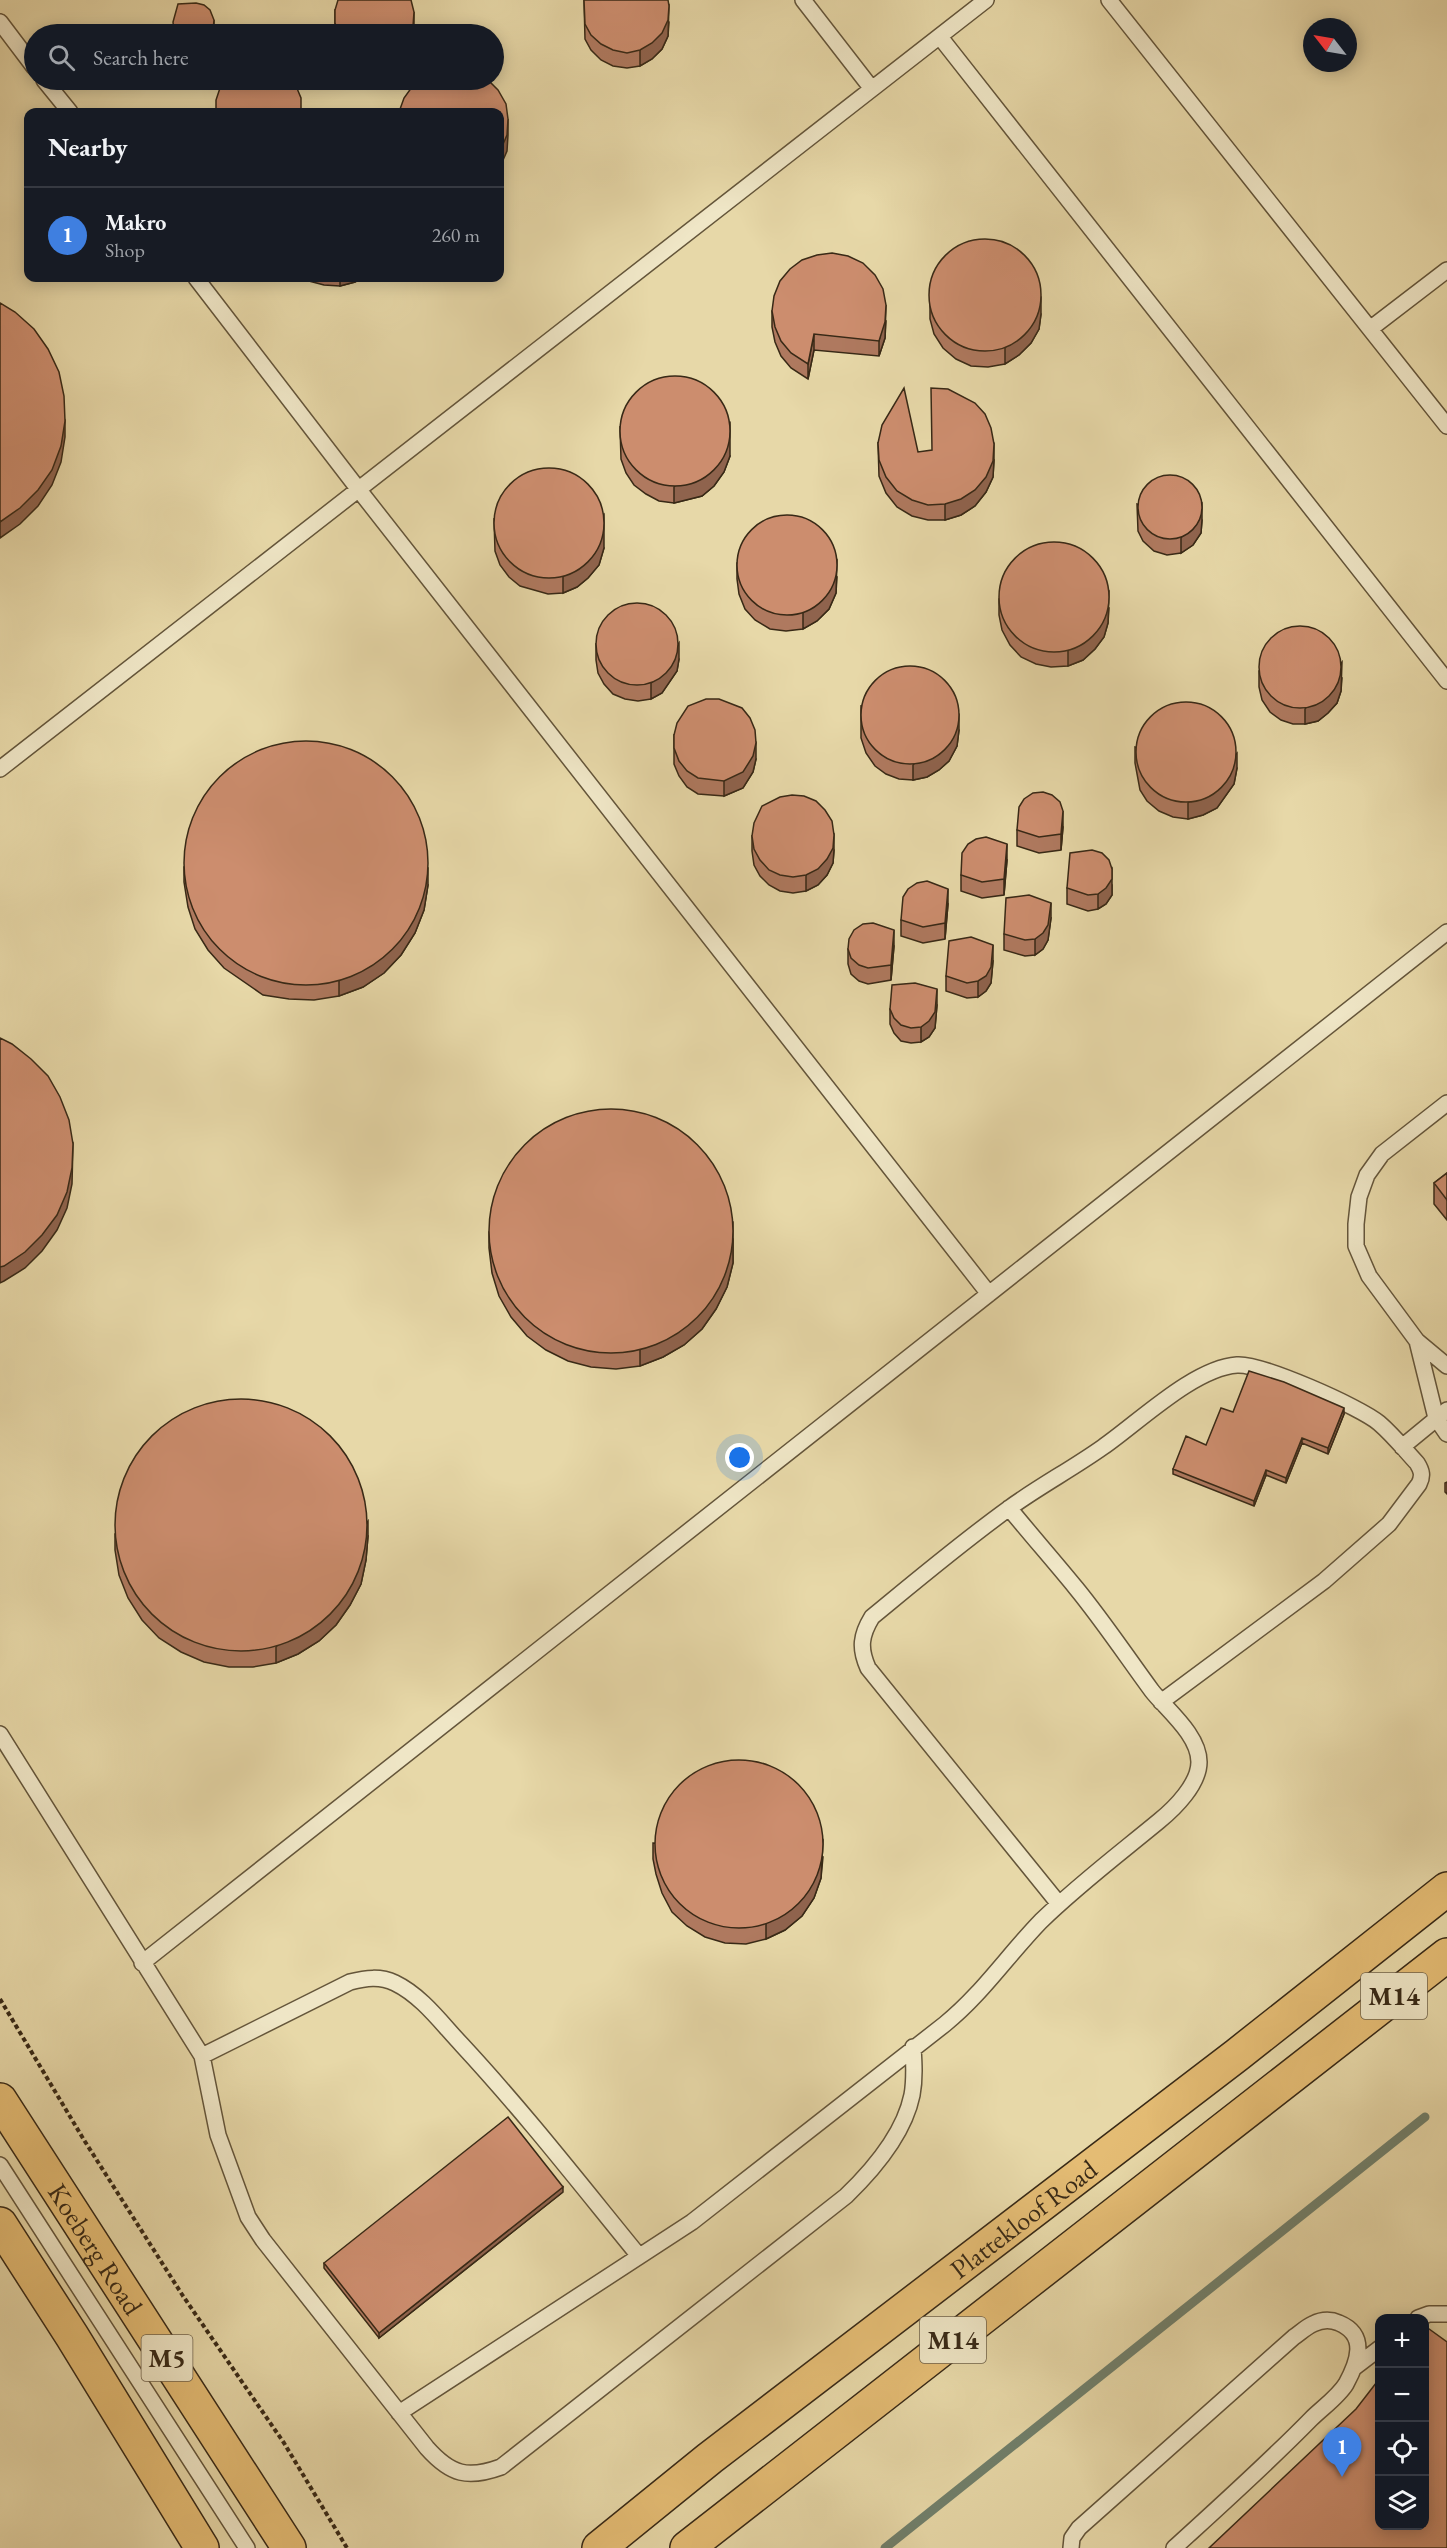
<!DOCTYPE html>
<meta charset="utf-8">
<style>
:root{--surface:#171b24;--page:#242831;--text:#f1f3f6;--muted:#9ea1a6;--line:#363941;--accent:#db2777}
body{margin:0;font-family:"EB Garamond",serif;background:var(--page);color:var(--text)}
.controls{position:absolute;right:18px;bottom:18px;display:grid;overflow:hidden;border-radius:12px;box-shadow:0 3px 15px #0003}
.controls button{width:54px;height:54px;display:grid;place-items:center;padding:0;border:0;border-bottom:2px solid var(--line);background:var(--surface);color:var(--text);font:30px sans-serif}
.compass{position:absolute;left:1303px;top:18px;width:54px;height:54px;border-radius:50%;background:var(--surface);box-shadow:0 3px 15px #0003;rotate:301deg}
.you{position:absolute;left:740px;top:1458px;width:21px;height:21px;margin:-15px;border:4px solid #fff;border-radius:50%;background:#1a73e8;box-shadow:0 0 0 9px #1a73e833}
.badge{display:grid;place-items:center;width:39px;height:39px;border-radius:50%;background:var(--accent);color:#fff;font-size:20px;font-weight:700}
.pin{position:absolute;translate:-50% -50px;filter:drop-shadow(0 2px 3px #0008)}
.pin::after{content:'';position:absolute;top:32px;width:21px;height:18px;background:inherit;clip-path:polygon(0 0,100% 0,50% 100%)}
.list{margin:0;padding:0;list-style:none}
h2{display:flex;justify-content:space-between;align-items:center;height:78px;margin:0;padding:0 24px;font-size:26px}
h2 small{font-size:20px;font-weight:400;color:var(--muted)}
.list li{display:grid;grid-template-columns:39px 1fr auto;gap:18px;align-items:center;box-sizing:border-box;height:96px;padding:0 24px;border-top:2px solid var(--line)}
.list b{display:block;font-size:22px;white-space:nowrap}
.list p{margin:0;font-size:20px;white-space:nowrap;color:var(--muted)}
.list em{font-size:20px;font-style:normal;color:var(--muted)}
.icon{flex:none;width:33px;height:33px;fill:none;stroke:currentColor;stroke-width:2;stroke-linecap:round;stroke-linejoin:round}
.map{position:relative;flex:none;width:1447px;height:2548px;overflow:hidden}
.search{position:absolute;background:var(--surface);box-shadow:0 3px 15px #0003;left:24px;top:24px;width:480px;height:66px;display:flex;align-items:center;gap:15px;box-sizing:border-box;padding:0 21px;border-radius:33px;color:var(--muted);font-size:22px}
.panel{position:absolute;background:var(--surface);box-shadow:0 3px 15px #0003;left:24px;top:108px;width:480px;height:174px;border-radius:12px}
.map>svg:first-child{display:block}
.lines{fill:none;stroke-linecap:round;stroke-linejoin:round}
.stream{stroke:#71806c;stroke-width:9}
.service-casing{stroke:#64553a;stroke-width:18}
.primary-casing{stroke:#382916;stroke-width:36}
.path{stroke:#382916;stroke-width:4;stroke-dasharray:4.5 3;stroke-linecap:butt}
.service{stroke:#efe6c6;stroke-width:15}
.primary{stroke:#e4bc74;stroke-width:33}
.wall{fill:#af795f;stroke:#382916;stroke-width:1.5}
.shaded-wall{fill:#8f634d;stroke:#382916;stroke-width:1.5}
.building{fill:#cc8d6e;stroke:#382916;stroke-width:1.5}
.labels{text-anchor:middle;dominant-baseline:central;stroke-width:6;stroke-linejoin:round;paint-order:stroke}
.shield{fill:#efe6c6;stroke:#6f624b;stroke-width:1.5}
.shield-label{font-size:26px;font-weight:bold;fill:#382916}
.street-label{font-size:27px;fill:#382916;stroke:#efe6c6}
</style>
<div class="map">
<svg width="1447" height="2548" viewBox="0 0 1447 2548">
<rect width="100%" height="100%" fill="#e7d8a8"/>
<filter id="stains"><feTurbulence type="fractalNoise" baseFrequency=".00333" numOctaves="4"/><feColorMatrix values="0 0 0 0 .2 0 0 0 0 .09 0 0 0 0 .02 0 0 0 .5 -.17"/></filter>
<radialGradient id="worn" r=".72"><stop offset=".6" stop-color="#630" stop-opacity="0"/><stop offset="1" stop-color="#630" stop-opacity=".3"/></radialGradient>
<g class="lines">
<!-- stream -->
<path class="stream" d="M 885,2548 L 1425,2117"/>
<defs>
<path id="service" d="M 803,0 L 872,89
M 1109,0 L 1447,426
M 0,22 L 34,67
M 940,37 L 1447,681
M 44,80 L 70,112
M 196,278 L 359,490 L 989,1294
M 1370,329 L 1447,270
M 0,769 L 986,0
M 1447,1103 L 1382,1154 L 1367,1175 L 1359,1197 L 1356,1224 L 1356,1246 L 1369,1276 L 1417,1341 L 1447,1366
M 1417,1341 L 1436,1418 L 1447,1434
M 1402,1447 L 1447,1410
M 0,1734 L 202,2056 L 218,2135 L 248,2217 L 263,2240 L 427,2448 C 451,2475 468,2479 501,2467 L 846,2196 C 874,2169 904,2134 912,2095 C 915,2079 914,2063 913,2047
M 1059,1904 L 868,1668 C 859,1648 861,1635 872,1617 C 917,1580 961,1543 1008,1509 C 1038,1487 1072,1469 1103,1447 C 1139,1422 1194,1368 1237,1365 C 1261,1363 1360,1407 1379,1423 C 1393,1435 1405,1450 1417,1463 C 1422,1471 1423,1476 1419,1484 L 1389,1524 L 1324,1581 L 1161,1702
M 142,1963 L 1447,932
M 202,2056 L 350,1982 C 366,1978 380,1976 395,1983 C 422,1996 442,2024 462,2045 C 525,2113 581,2185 639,2256
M 0,2165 L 247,2548
M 1418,2318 L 1429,2314 L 1447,2314
M 1355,2367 L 1380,2348
M 399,2413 L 692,2222 L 945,2024 C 982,1994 1008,1955 1041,1921 C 1078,1885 1119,1854 1159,1821 C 1175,1808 1199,1784 1199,1762 C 1199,1735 1167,1710 1152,1691 C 1127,1657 1103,1621 1076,1588 C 1054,1561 1031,1535 1009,1508
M 1071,2548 L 1072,2538 L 1079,2528 L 1294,2337 C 1300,2333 1306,2327 1313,2324 C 1321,2320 1330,2319 1339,2323 C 1368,2335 1358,2362 1346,2384 C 1338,2397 1322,2408 1311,2419 C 1267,2464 1220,2506 1174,2548"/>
<g id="primary">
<path id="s1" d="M 0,2100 L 289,2548"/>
<path d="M 0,2224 L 72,2336 L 202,2548"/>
<path id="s2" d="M 599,2548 L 710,2458 L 1237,2055 L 1447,1889"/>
<path d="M 687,2548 L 1447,1955"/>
</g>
</defs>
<!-- service casing -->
<use href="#service" class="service-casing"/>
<!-- primary casing -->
<use href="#primary" class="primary-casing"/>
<!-- path -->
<path class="path" d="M 0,1999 L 84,2140 L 183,2296 L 284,2443 L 347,2548"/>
<!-- service -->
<use href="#service" class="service"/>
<!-- primary -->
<use href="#primary" class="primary"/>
</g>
<!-- wall -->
<path class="wall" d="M 584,0 L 669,22 L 668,36 L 662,49 L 652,59 L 640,66 L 627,68 L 613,66 L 601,60 L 591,50 L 585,39 Z
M 335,10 L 414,27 L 414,34 L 335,34 Z
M 305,278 L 362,278 L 355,282 L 340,286 L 324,285 L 309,281 Z
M 930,288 L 1041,314 L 1039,329 L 1031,343 L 1019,355 L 1005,364 L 988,367 L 971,366 L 956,359 L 943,348 L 934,334 L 930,319 Z
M 772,311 L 886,321 L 885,338 L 879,356 L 814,350 L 808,379 L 791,368 L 781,356 L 775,342 L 772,327 Z
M 620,427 L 730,456 L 724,472 L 714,486 L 702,496 L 674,503 L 659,501 L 646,494 L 634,485 L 626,473 L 621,459 Z
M 878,443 L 918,452 L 994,460 L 993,477 L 986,492 L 975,506 L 961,515 L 945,520 L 928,520 L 912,516 L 897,507 L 886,493 L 879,476 Z
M 1137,504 L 1202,520 L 1201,533 L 1193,545 L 1181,553 L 1167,555 L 1154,551 L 1143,541 L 1138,531 Z
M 494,519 L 604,548 L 599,565 L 588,578 L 577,587 L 563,593 L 548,594 L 520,586 L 509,577 L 500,565 L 495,551 Z
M 737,563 L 837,577 L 836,593 L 829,609 L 817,621 L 803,629 L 786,631 L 770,629 L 755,620 L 745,609 L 739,594 L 737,579 Z
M 999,599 L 1109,608 L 1108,623 L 1104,637 L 1095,649 L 1083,660 L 1068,666 L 1051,667 L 1036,664 L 1021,657 L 1010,645 L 1002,630 L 999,615 Z
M 596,644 L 679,659 L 677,671 L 662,693 L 651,699 L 638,701 L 625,699 L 613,694 L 604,684 L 598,673 L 596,660 Z
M 1259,671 L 1342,678 L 1341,691 L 1337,703 L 1328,713 L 1318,721 L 1305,724 L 1293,724 L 1281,720 L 1270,712 L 1262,700 L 1259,687 Z
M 861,706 L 959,730 L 957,746 L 949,761 L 939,770 L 927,777 L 913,780 L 899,779 L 886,774 L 875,766 L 866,753 L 861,738 Z
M 674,735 L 756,759 L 753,772 L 743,788 L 724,796 L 698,794 L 687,787 L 679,776 L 674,764 Z
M 1135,747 L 1237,768 L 1234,784 L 1217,808 L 1203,815 L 1188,819 L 1173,817 L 1159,811 L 1147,801 L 1140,790 L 1135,763 Z
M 1063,827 L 1061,850 L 1039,853 L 1017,846 L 1017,830 Z
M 752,836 L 834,850 L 833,863 L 827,875 L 818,885 L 806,891 L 793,893 L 780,891 L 769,885 L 760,876 L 754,865 L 752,851 Z
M 1007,860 L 1004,895 L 982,898 L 961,891 L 961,875 Z
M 184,867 L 428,885 L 424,910 L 415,933 L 401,955 L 384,973 L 363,987 L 339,996 L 314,1000 L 289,999 L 263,995 L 224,968 L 208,950 L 195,929 L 188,907 L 184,882 Z
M 1112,885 L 1112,895 L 1106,904 L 1098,909 L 1088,911 L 1067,904 L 1067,888 Z
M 948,904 L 945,939 L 923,943 L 901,936 L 901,920 Z
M 1051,918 L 1048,940 L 1043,949 L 1035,955 L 1025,956 L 1004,950 L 1004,934 Z
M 894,946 L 891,980 L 868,984 L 859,981 L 851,974 L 848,964 L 848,949 Z
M 993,961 L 991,983 L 986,991 L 978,997 L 967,998 L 946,991 L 946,976 Z
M 937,1005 L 935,1028 L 929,1037 L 921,1042 L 911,1043 L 901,1041 L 894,1033 L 890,1024 L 890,1009 Z
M 1447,1173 L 1447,1220 L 1434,1204 L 1434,1183 Z
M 489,1232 L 733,1239 L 733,1263 L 727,1287 L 716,1309 L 702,1329 L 684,1345 L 663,1357 L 640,1366 L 616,1369 L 591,1367 L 568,1361 L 546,1350 L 527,1336 L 511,1317 L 499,1296 L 492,1273 L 489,1248 Z
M 1233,1412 L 1344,1414 L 1328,1454 L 1302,1443 L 1286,1483 L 1266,1475 L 1254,1506 L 1173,1474 L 1173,1469 L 1206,1445 Z
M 1447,1482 L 1447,1494 L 1445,1492 L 1445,1483 Z
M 115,1534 L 368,1536 L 366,1560 L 361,1584 L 350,1605 L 336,1625 L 319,1641 L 298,1654 L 276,1663 L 253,1667 L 229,1667 L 204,1662 L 181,1652 L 159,1638 L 142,1620 L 128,1598 L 119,1575 L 115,1550 Z
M 653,1843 L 823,1857 L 821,1878 L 814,1898 L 802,1916 L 785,1930 L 766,1939 L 746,1944 L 725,1943 L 705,1937 L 687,1926 L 672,1912 L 662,1893 L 656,1874 L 653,1859 Z
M 563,2192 L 379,2338 L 324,2268 L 324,2263 Z"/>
<!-- shaded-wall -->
<path class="shaded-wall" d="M 669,6 L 668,36 L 662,49 L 652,59 L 640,66 L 640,50 Z
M 414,12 L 414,34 L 409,34 Z
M 214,20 L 214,34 L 210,34 Z
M 508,119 L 508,135 L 507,151 L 500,167 L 500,151 Z
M 340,278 L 362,278 L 355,282 L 340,286 Z
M 1041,298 L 1041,314 L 1039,329 L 1031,343 L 1019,355 L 1005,364 L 1005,348 Z
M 886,305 L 885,338 L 879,356 L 879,341 Z
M 814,334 L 814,350 L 808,379 L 808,364 Z
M 65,421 L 65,437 L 61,462 L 52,485 L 38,506 L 20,524 L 0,538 L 0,522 Z
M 730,423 L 730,456 L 724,472 L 714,486 L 702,496 L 674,503 L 674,487 Z
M 994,444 L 994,460 L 993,477 L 986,492 L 975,506 L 961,515 L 945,520 L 945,504 Z
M 1202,504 L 1202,520 L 1201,533 L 1193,545 L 1181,553 L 1181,538 Z
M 604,515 L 604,548 L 599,565 L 588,578 L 577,587 L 563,593 L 563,577 Z
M 837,561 L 836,593 L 829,609 L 817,621 L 803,629 L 803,613 Z
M 1109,592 L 1108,623 L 1104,637 L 1095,649 L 1083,660 L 1068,666 L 1068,650 Z
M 679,643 L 679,659 L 677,671 L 662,693 L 651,699 L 651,683 Z
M 1342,662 L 1341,691 L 1337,703 L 1328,713 L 1318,721 L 1305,724 L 1305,709 Z
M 959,715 L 959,730 L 957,746 L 949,761 L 939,770 L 927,777 L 913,780 L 913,765 Z
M 756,743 L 756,759 L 753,772 L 743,788 L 724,796 L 724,781 Z
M 1237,753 L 1237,768 L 1234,784 L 1217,808 L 1203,815 L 1188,819 L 1188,803 Z
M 1063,811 L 1063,827 L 1061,850 L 1061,834 Z
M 834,835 L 834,850 L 833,863 L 827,875 L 818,885 L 806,891 L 806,875 Z
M 1007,844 L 1007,860 L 1004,895 L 1004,879 Z
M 428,869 L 428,885 L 424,910 L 415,933 L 401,955 L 384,973 L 363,987 L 339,996 L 339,980 Z
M 1112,869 L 1112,895 L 1106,904 L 1098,909 L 1098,894 Z
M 948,889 L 948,904 L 945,939 L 945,923 Z
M 1051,903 L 1051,918 L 1048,940 L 1043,949 L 1035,955 L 1035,939 Z
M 894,930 L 894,946 L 891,980 L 891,965 Z
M 993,945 L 993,961 L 991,983 L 986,991 L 978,997 L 978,981 Z
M 937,989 L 937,1005 L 935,1028 L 929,1037 L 921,1042 L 921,1027 Z
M 73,1144 L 72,1184 L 67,1208 L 57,1230 L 42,1251 L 25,1268 L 4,1281 L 0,1283 L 0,1267 Z
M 733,1223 L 733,1263 L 727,1287 L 716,1309 L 702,1329 L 684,1345 L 663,1357 L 640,1366 L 640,1350 Z
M 1344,1408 L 1344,1414 L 1328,1454 L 1328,1448 Z
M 1302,1438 L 1302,1443 L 1286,1483 L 1286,1478 Z
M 1266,1470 L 1266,1475 L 1254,1506 L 1254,1501 Z
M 368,1521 L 368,1536 L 366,1560 L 361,1584 L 350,1605 L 336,1625 L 319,1641 L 298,1654 L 276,1663 L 276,1647 Z
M 823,1841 L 821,1878 L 814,1898 L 802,1916 L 785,1930 L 766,1939 L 766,1924 Z
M 563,2187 L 563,2192 L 379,2338 L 379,2333 Z"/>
<!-- building -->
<path class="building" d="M 338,0 L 411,0 L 414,12 L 413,26 L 409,34 L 339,34 L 335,23 L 335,10 Z
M 584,0 L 668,0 L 669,6 L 668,20 L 662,33 L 652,43 L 640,50 L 627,53 L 613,50 L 601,44 L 591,35 L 585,24 Z
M 196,3 L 204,5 L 210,10 L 214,20 L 213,30 L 210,34 L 176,34 L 174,31 L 173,22 L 178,4 Z
M 226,80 L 292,80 L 296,86 L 301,98 L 301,112 L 216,112 L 216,100 L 220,88 Z
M 417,80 L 488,80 L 498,90 L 506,104 L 508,119 L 507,135 L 500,151 L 500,112 L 399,112 L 404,98 Z
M929 295a56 56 0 1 1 112 0a56 56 0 1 1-112 0Z
M 832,253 L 848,256 L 863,263 L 875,275 L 883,289 L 886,305 L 885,322 L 879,341 L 814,334 L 808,364 L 791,353 L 781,341 L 775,327 L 772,311 L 774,296 L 780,281 L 790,269 L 802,260 L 817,255 Z
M 0,303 L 15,312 L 34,329 L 48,349 L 59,372 L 64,396 L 65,421 L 61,446 L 52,470 L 38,490 L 20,508 L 0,522 Z
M620 431a55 55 0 1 1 110 0a55 55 0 1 1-110 0Z
M 904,388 L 918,452 L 932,450 L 931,388 L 948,389 L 975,403 L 985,414 L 991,428 L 994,444 L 993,461 L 986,477 L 975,490 L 961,499 L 945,504 L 928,505 L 912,500 L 897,491 L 886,477 L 879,460 L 878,443 L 882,425 Z
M494 523a55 55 0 1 1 110 0a55 55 0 1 1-110 0Z
M1138 507a32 32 0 1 1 64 0a32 32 0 1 1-64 0Z
M737 565a50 50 0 1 1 100 0a50 50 0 1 1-100 0Z
M999 597a55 55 0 1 1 110 0a55 55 0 1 1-110 0Z
M596 644a41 41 0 1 1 82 0a41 41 0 1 1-82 0Z
M1259 667a41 41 0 1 1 82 0a41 41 0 1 1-82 0Z
M861 715a49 49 0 1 1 98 0a49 49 0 1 1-98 0Z
M 706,699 L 719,699 L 742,708 L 750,718 L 755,730 L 756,743 L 753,756 L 743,772 L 724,781 L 698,778 L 687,771 L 679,761 L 674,748 L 674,735 L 677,723 L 688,706 Z
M1136 752a50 50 0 1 1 100 0a50 50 0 1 1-100 0Z
M184 863a122 122 0 1 1 244 0a122 122 0 1 1-244 0Z
M 1043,792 L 1052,795 L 1060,802 L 1063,811 L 1061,834 L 1039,837 L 1017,830 L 1019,807 L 1024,799 L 1033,793 Z
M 792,795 L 804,796 L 816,801 L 825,810 L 832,821 L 834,835 L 833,848 L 827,859 L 818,869 L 806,875 L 793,877 L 780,875 L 769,870 L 760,860 L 754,849 L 752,836 L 754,823 L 762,806 L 780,797 Z
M 986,837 L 1007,844 L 1004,879 L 982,882 L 961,875 L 962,853 L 968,844 L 976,839 Z
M 1092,850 L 1102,853 L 1109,860 L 1112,869 L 1112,879 L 1106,888 L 1098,894 L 1088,895 L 1067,888 L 1070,853 Z
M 927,881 L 948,889 L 945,923 L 923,927 L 901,920 L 903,897 L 908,889 L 917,883 Z
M 1029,895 L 1051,903 L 1048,925 L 1043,933 L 1035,939 L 1025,940 L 1004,934 L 1006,898 Z
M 873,923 L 894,930 L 891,965 L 868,968 L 859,965 L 851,958 L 848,949 L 849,939 L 854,930 L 863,924 Z
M 971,937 L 993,945 L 991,967 L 986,976 L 978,981 L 967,983 L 946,976 L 949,941 Z
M 915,983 L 937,989 L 935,1012 L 929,1021 L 921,1027 L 911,1028 L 901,1025 L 894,1018 L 890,1009 L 892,985 Z
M 0,1038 L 12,1044 L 31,1059 L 48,1076 L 60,1097 L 69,1120 L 73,1144 L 72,1168 L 67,1192 L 57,1215 L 42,1235 L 25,1252 L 4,1266 L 0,1267 Z
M489 1231a122 122 0 1 1 244 0a122 122 0 1 1-244 0Z
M 1447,1173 L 1447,1200 L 1434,1183 Z
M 1249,1371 L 1284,1382 L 1344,1408 L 1328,1448 L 1302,1438 L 1286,1478 L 1266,1470 L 1254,1501 L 1173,1469 L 1186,1436 L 1206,1445 L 1221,1408 L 1233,1412 Z
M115 1525a126 126 0 1 1 252 0a126 126 0 1 1-252 0Z
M655 1844a84 84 0 1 1 168 0a84 84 0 1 1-168 0Z
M 508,2117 L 563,2187 L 379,2333 L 324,2263 Z
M 1425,2326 L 1447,2342 L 1447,2548 L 1209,2548 L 1356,2409 L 1380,2378 L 1380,2526 L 1425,2526 Z"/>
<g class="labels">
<!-- shield labels -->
<g class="shield">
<rect x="1361" y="1973" width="66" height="46" rx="4.5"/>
<rect x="920" y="2317" width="66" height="46" rx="4.5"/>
<rect x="141.5" y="2335" width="51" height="46" rx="4.5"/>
</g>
<g class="shield-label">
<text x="1394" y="1996">M14</text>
<text x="953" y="2340">M14</text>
<text x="167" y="2358">M5</text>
</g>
<!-- street labels -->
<g class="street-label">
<text stroke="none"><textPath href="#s2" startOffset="537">Plattekloof Road</textPath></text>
<text stroke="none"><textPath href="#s1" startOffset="177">Koeberg Road</textPath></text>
</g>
</g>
<rect width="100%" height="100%" filter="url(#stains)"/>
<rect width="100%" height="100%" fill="url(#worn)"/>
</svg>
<div class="controls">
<button>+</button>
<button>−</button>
<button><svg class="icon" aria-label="locate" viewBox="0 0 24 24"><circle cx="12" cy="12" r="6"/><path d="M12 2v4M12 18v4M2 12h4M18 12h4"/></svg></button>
<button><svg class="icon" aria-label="layers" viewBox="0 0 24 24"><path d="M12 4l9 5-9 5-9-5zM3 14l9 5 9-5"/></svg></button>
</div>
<svg class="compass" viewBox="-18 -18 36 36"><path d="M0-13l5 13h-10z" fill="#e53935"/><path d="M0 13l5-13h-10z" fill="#9ea1a6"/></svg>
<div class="you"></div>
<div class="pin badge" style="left:1342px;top:2477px;background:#3f7fe0">1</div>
<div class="search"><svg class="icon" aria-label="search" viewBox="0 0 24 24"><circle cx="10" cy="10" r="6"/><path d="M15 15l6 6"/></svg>Search here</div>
<section class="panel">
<h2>Nearby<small></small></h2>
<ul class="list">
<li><span class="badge" style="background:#3f7fe0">1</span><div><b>Makro</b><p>Shop</p></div><em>260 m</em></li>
</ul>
</section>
</div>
